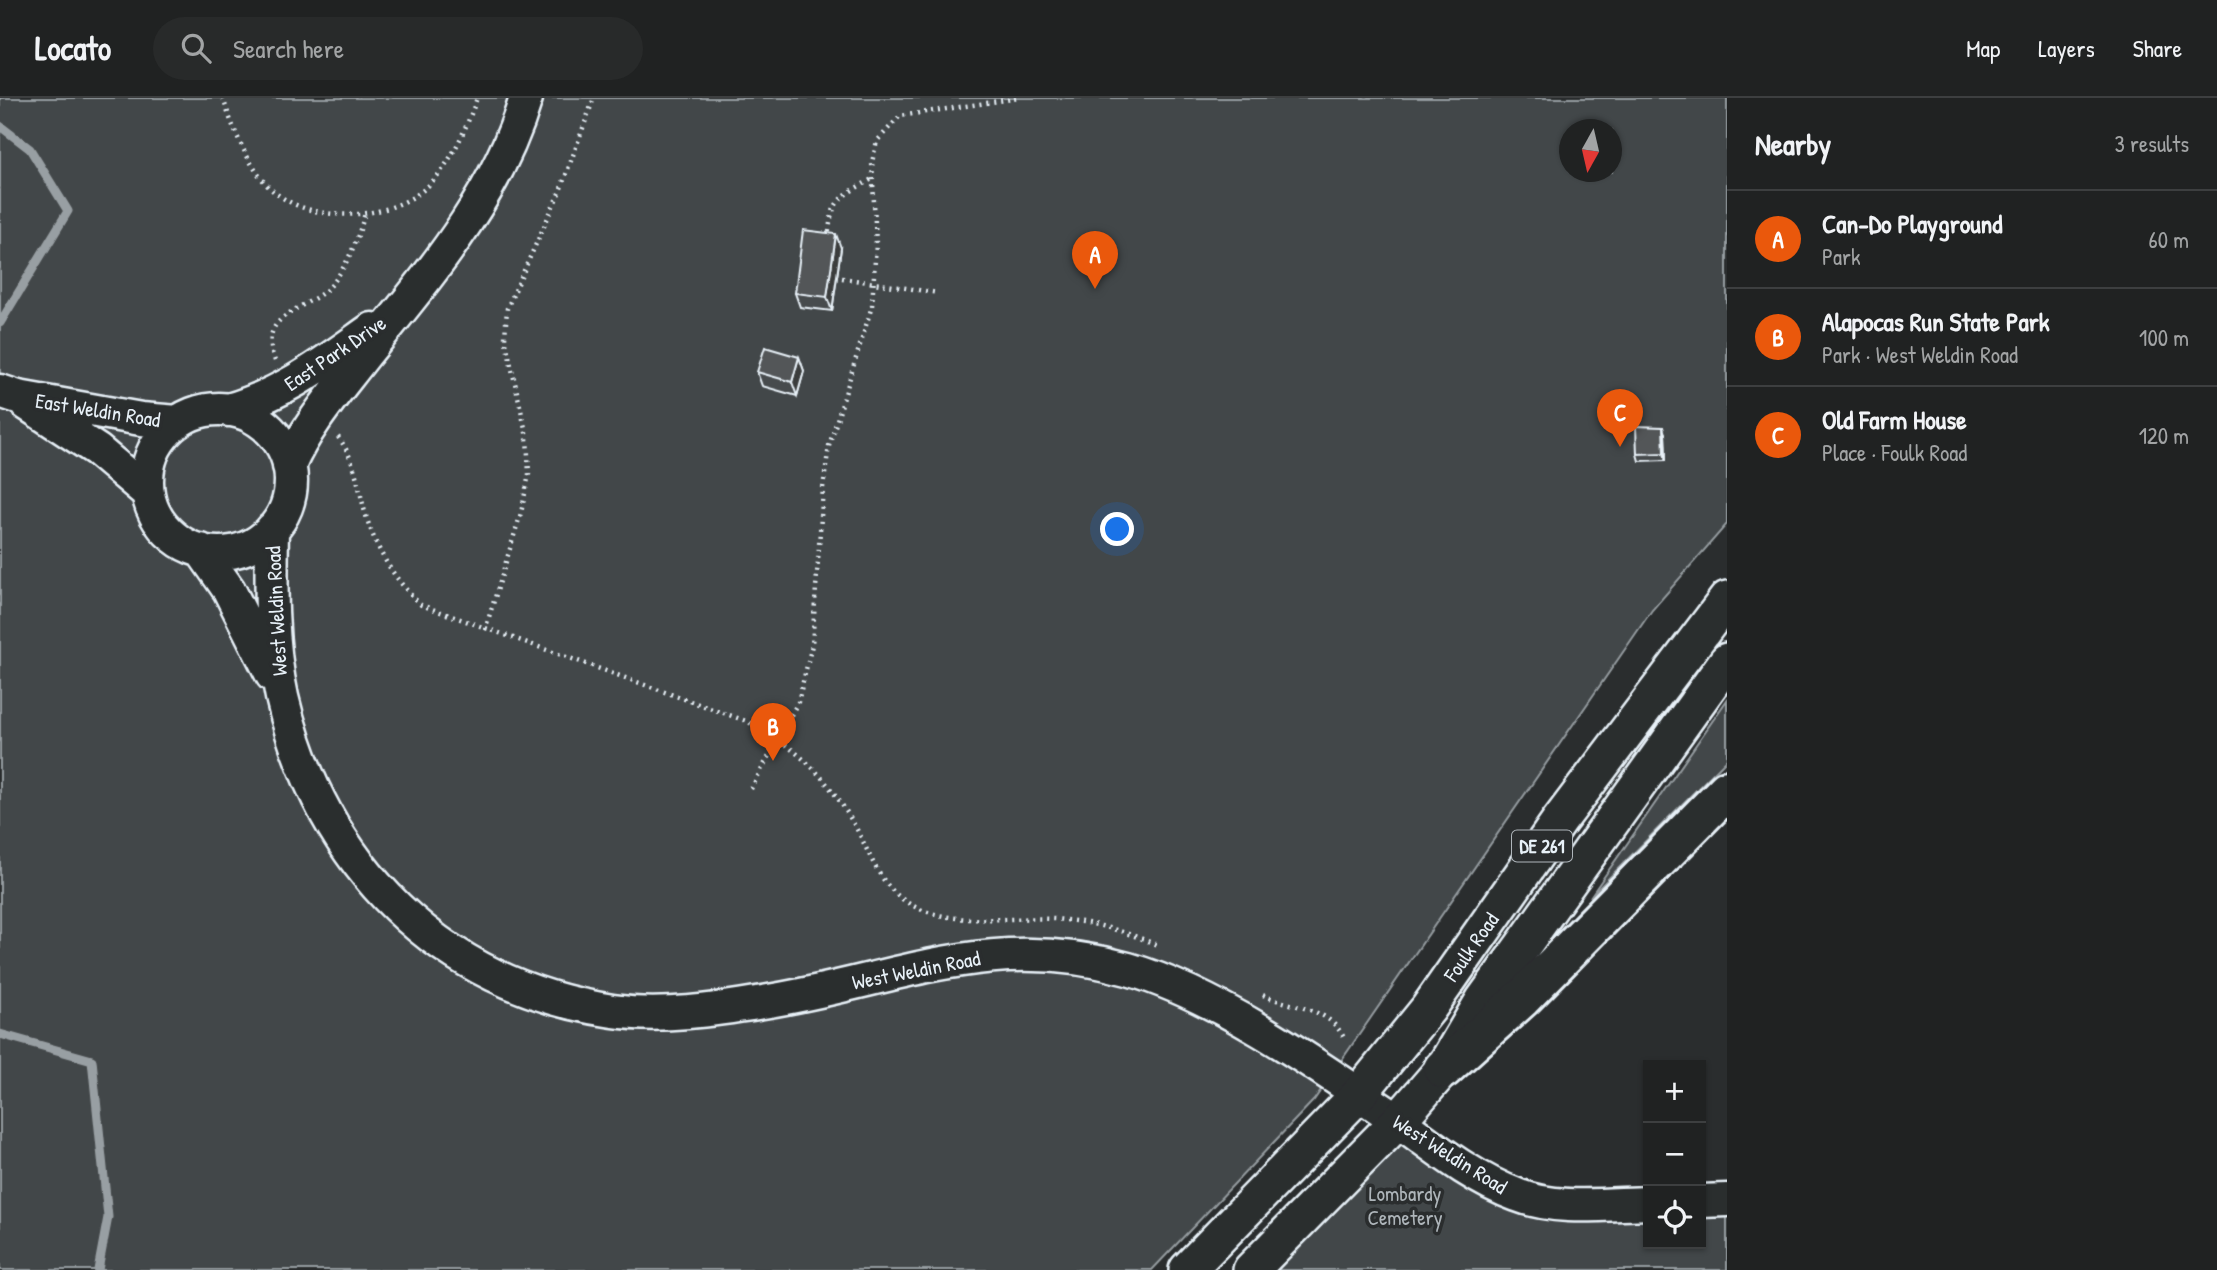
<!DOCTYPE html>
<meta charset="utf-8">
<style>
:root{--surface:#202222;--page:#282a2a;--text:#f1f3f6;--muted:#a2a4a5;--line:#3d3f40;--accent:#ea580c}
body{margin:0;font-family:"Patrick Hand",sans-serif;background:var(--page);color:var(--text)}
.controls{position:absolute;right:21px;bottom:21px;display:grid;overflow:hidden;border-radius:0px;box-shadow:0 2px 5px #0004}
.controls button{width:63px;height:63px;display:grid;place-items:center;padding:0;border:0;border-bottom:2px solid var(--line);background:var(--surface);color:var(--text);font:35px sans-serif}
.compass{position:absolute;left:1559px;top:21px;width:63px;height:63px;border-radius:50%;background:var(--surface);box-shadow:0 2px 5px #0004;rotate:188deg}
.you{position:absolute;left:1118px;top:432px;width:24px;height:24px;margin:-18px;border:5px solid #fff;border-radius:50%;background:#1a73e8;box-shadow:0 0 0 10px #1a73e833}
.badge{display:grid;place-items:center;width:46px;height:46px;border-radius:50%;background:var(--accent);color:#fff;font-size:23px;font-weight:700}
.pin{position:absolute;translate:-50% -58px;filter:drop-shadow(0 2px 4px #0008)}
.pin::after{content:'';position:absolute;top:37px;width:24px;height:21px;background:inherit;clip-path:polygon(0 0,100% 0,50% 100%)}
.list{margin:0;padding:0;list-style:none}
h2{display:flex;justify-content:space-between;align-items:center;height:91px;margin:0;padding:0 28px;font-size:30px}
h2 small{font-size:23px;font-weight:400;color:var(--muted)}
.list li{display:grid;grid-template-columns:46px 1fr auto;gap:21px;align-items:center;box-sizing:border-box;height:98px;padding:0 28px;border-top:2px solid var(--line)}
.list b{display:block;font-size:26px;white-space:nowrap}
.list p{margin:0;font-size:23px;white-space:nowrap;color:var(--muted)}
.list em{font-size:23px;font-style:normal;color:var(--muted)}
.icon{flex:none;width:38px;height:38px;fill:none;stroke:currentColor;stroke-width:2;stroke-linecap:round;stroke-linejoin:round}
.map{position:relative;flex:none;width:1727px;height:1172px;overflow:hidden}
header{display:flex;align-items:center;gap:42px;box-sizing:border-box;height:98px;padding:0 35px;background:var(--surface);border-bottom:2px solid var(--line)}
header strong{font-size:33px}
nav{display:flex;gap:38px;margin-inline-start:auto;font-size:24px}
.search{width:490px;height:63px;background:var(--page);display:flex;align-items:center;gap:18px;box-sizing:border-box;padding:0 24px;border-radius:38px;color:var(--muted);font-size:26px}
main{display:flex}
aside{flex:1;background:var(--surface)}
.map>svg:first-child{display:block}
.green{fill:#424648;stroke:#959ca0;stroke-width:2;fill-rule:evenodd}
.lines{fill:none;stroke-linecap:round;stroke-linejoin:round}
.stream{stroke:#989fa3;stroke-width:9}
.secondary-casing{stroke:#e8f1f8;stroke-width:37}
.primary-casing{stroke:#e8f1f8;stroke-width:40}
.highway-casing{stroke:#e8f1f8;stroke-width:44}
.path{stroke:#e8f1f8;stroke-width:4.5;stroke-dasharray:2 5;stroke-linecap:butt}
.secondary{stroke:#2a2d2e;stroke-width:32}
.primary{stroke:#2a2d2e;stroke-width:35}
.highway{stroke:#2a2d2e;stroke-width:38}
.wall{fill:#474b4d;stroke:#e8f1f8;stroke-width:2}
.shaded-wall{fill:#3a3d3e;stroke:#e8f1f8;stroke-width:2}
.building{fill:#535759;stroke:#e8f1f8;stroke-width:2}
.labels{text-anchor:middle;dominant-baseline:central;stroke-width:7;stroke-linejoin:round;paint-order:stroke}
.shield{fill:#2a2d2e;stroke:#afb6bb;stroke-width:2}
.shield-label{font-size:19px;font-weight:bold;fill:#e8f1f8}
.street-label{font-size:21px;fill:#e8f1f8;stroke:#2a2d2e}
.park-label{font-size:21px;fill:#aeb5ba;stroke:#2a2d2e}
</style>
<header>
<strong>Locato</strong>
<div class="search"><svg class="icon" aria-label="search" viewBox="0 0 24 24"><circle cx="10" cy="10" r="6"/><path d="M15 15l6 6"/></svg>Search here</div>
<nav><a>Map</a><a>Layers</a><a>Share</a></nav>
</header>
<main>
<div class="map">
<svg width="1727" height="1172" viewBox="0 0 1727 1172">
<rect width="100%" height="100%" fill="#2a2d2e"/>
<filter id="ink" filterUnits="userSpaceOnUse"><feTurbulence type="fractalNoise" baseFrequency=".0143" numOctaves="2"/><feDisplacementMap in="SourceGraphic" scale="14" xChannelSelector="R" yChannelSelector="G"/><feConvolveMatrix kernelMatrix="1 2 1 2 8 2 1 2 1" color-interpolation-filters="sRGB"/></filter>
<g filter="url(#ink)">
<!-- green -->
<path class="green" d="M 0,0 L 1727,0 L 1727,426 L 1652,512 L 1314,1002 L 1152,1172 L 0,1172 ZM 1570,32 L 1612,32 L 1612,74 L 1570,74 Z
M 1727,602 L 1727,661 L 1590,799 Z
M 1398,1023 L 1491,1086 L 1648,1105 L 1648,1146 L 1701,1146 L 1701,1103 L 1727,1102 L 1727,1172 L 1251,1172 Z"/>
<g class="lines">
<!-- stream -->
<path class="stream" d="M 0,28 L 30,51 L 68,113 L 0,225
M 0,936 L 92,962 L 108,1119 L 98,1172"/>
<defs>
<path id="secondary" d="M 0,293 L 18,299 L 141,321 L 178,324
M 27,306 L 97,352 L 148,395
M147 383a72 72 0 1 1 144 0a72 72 0 1 1-144 0Z
M 228,312 C 284,296 325,264 372,231
M 289,368 C 306,328 336,294 363,259 C 428,178 496,101 526,0
M 272,431 C 271,486 270,545 282,599 C 321,766 440,888 613,913 C 661,920 715,912 763,904 C 897,883 987,832 1128,871 C 1218,897 1320,969 1397,1022 C 1434,1049 1473,1081 1517,1097 C 1557,1113 1606,1106 1648,1105
M 201,452 L 229,492 L 272,577
M 1701,1103 L 1727,1102"/>
<path id="primary" d="M 1187,1172 L 1359,996 L 1428,911 L 1560,722 L 1727,501
M 1251,1172 L 1398,1023 L 1443,971 L 1483,903 L 1727,563"/>
<path id="highway" d="M 1443,971 L 1522,900 L 1727,692"/>
</defs>
<!-- secondary casing -->
<use href="#secondary" class="secondary-casing"/>
<!-- primary casing -->
<use href="#primary" class="primary-casing"/>
<!-- highway casing -->
<use href="#highway" class="highway-casing"/>
<!-- path -->
<path class="path" d="M 223,0 C 232,28 246,63 266,86 C 305,129 393,125 432,84 C 454,60 466,30 477,0
M 828,141 C 832,99 839,100 874,80
M 842,180 L 938,195
M 275,263 C 255,213 309,214 333,185 C 349,164 358,140 365,115
M 338,339 C 357,363 358,392 367,421 C 378,455 395,482 421,507 L 746,623 C 794,647 825,676 852,723 C 870,752 876,785 908,805 C 953,832 1015,816 1065,822 C 1094,824 1130,835 1157,847
M 485,532 L 521,415 L 529,376 L 527,339 L 505,240 L 507,210 L 560,93 L 594,0
M 751,691 L 798,604 L 812,547 L 823,390 L 829,348 L 872,208 L 876,146 L 872,64 L 877,43 L 900,18 L 1019,0
M 1263,897 C 1292,910 1328,908 1344,940"/>
<!-- secondary -->
<use href="#secondary" class="secondary"/>
<!-- primary -->
<use href="#primary" class="primary"/>
<!-- highway -->
<use href="#highway" class="highway"/>
</g>
<!-- wall -->
<path class="wall" d="M 841,150 L 832,213 L 800,209 L 795,195 Z
M 799,259 L 804,273 L 797,298 L 762,288 L 757,274 Z
M 1665,336 L 1666,362 L 1639,363 L 1637,356 Z"/>
<!-- shaded-wall -->
<path class="shaded-wall" d="M 836,136 L 841,150 L 832,213 L 827,199 Z
M 799,259 L 804,273 L 797,298 L 792,284 Z
M 1663,329 L 1665,336 L 1666,362 L 1664,355 Z"/>
<!-- building -->
<path class="building" d="M 803,132 L 836,136 L 827,199 L 795,195 Z
M 765,249 L 799,259 L 792,284 L 757,274 Z
M 1636,328 L 1663,329 L 1664,355 L 1637,356 Z"/>
</g>
<g class="labels">
<!-- shield labels -->
<rect class="shield" x="1512" y="732.5" width="60" height="31" rx="5"/>
<g class="shield-label">
<text x="1542" y="748">DE 261</text>
</g>
<!-- street labels -->
<g class="street-label">
<text transform="translate(335 255) rotate(-34)">East Park Drive</text>
<text transform="translate(98 312) rotate(9)">East Weldin Road</text>
<text transform="translate(276 513) rotate(-93)">West Weldin Road</text>
<text transform="translate(1471 849) rotate(-55)">Foulk Road</text>
<text transform="translate(916 872) rotate(-11)">West Weldin Road</text>
<text transform="translate(1450 1056) rotate(32)">West Weldin Road</text>
</g>
<!-- park labels -->
<g class="park-label">
<text x="1405" y="1095">Lombardy<tspan x="1405" dy="24">Cemetery</tspan></text>
</g>
</g>
</svg>
<div class="controls">
<button>+</button>
<button>−</button>
<button><svg class="icon" aria-label="locate" viewBox="0 0 24 24"><circle cx="12" cy="12" r="6"/><path d="M12 2v4M12 18v4M2 12h4M18 12h4"/></svg></button>
</div>
<svg class="compass" viewBox="-18 -18 36 36"><path d="M0-13l5 13h-10z" fill="#e53935"/><path d="M0 13l5-13h-10z" fill="#a2a4a5"/></svg>
<div class="you"></div>
<div class="pin badge" style="left:1095px;top:191px">A</div>
<div class="pin badge" style="left:773px;top:663px">B</div>
<div class="pin badge" style="left:1620px;top:349px">C</div>
</div>
<aside>
<h2>Nearby<small>3 results</small></h2>
<ul class="list">
<li><span class="badge">A</span><div><b>Can-Do Playground</b><p>Park</p></div><em>60 m</em></li>
<li><span class="badge">B</span><div><b>Alapocas Run State Park</b><p>Park · West Weldin Road</p></div><em>100 m</em></li>
<li><span class="badge">C</span><div><b>Old Farm House</b><p>Place · Foulk Road</p></div><em>120 m</em></li>
</ul>
</aside>
</main>
